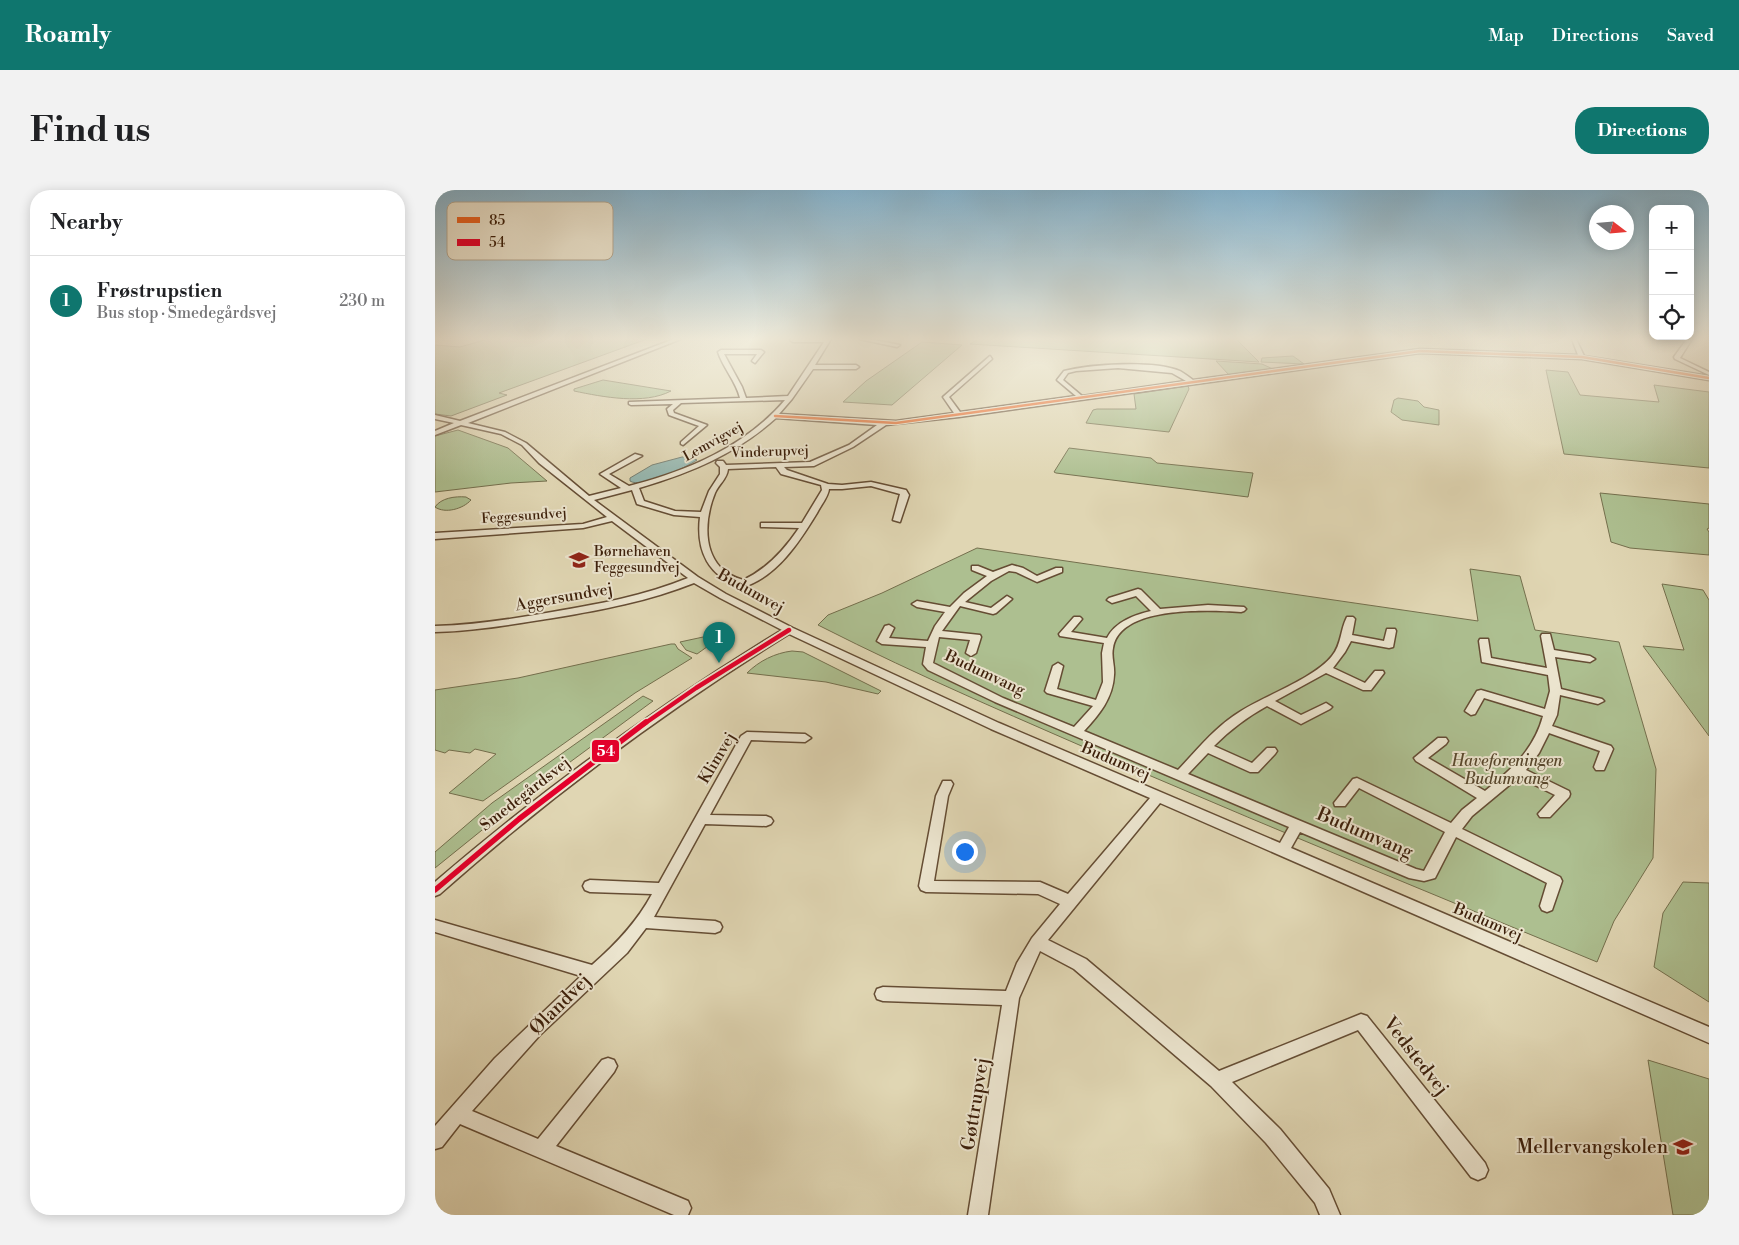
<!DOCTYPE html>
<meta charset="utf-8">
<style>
:root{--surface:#fff;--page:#f2f2f2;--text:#202124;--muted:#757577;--line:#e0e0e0;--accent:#0f766e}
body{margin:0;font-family:"Libre Bodoni",serif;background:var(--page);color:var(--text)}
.controls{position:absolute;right:15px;top:15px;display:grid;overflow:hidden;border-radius:10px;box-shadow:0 2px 12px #0003}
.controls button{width:45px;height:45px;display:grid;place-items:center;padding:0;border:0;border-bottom:1px solid var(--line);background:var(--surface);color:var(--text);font:25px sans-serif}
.compass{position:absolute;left:1154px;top:15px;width:45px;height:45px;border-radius:50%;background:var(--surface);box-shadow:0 2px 12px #0003;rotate:106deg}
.you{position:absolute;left:529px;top:661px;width:18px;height:18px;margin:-12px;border:4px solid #fff;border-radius:50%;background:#1a73e8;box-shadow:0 0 0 8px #1a73e833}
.badge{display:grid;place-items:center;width:32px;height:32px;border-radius:50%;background:var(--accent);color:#fff;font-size:16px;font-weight:700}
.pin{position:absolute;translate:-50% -41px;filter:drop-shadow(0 1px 2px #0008)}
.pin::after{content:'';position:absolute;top:26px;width:18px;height:15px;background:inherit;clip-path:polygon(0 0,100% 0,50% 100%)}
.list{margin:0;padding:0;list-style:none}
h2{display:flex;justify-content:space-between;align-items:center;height:65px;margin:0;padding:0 20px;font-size:21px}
h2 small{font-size:16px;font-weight:400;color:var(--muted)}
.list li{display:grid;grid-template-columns:32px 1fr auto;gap:15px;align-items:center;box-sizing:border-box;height:90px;padding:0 20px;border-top:1px solid var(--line)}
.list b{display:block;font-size:19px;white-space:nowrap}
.list p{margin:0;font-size:16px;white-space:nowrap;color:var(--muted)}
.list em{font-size:16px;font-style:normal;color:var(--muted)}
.icon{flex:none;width:28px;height:28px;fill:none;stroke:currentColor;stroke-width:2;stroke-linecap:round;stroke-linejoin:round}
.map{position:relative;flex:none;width:1274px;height:1025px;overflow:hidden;border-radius:20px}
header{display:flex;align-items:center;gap:30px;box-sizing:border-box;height:70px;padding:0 25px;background:var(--accent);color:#fff}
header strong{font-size:24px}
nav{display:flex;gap:28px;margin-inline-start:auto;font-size:18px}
.intro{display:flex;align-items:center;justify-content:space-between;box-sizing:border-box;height:120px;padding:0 30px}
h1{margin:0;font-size:35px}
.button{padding:12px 22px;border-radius:20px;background:var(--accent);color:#fff;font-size:18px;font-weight:700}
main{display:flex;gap:30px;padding:0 30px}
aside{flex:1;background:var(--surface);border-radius:20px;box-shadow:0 2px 12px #0003}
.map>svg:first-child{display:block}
.green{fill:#adbf90;stroke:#746f4d}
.water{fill:#94b8b2;stroke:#717b6f}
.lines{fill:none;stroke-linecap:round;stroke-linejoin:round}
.minor-casing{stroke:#654d34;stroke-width:3}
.minor{fill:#ebe4ce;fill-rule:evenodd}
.bus-1-casing{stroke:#ebe4ce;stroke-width:4.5}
.bus-2-far1-casing{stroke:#ebe4ce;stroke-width:8}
.bus-2-casing{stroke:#ebe4ce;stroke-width:9}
.bus-1{stroke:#e96221;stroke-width:2.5}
.bus-2-far1{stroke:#e4002b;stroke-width:4.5}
.bus-2{stroke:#e4002b;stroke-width:5.5}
.labels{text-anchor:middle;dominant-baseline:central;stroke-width:4;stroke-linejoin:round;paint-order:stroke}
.far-street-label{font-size:14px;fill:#3c1f0a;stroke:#ebe4ce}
.far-poi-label{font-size:14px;fill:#3c1f0a;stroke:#ebe4ce;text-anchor:start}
.street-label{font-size:16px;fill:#3c1f0a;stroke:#ebe4ce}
.park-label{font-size:16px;font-style:italic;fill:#58472c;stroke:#ebe4ce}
.near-street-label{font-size:19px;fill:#3c1f0a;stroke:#ebe4ce}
.near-poi-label{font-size:19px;fill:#3c1f0a;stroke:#ebe4ce;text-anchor:end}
.key{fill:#ebe4ce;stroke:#b6a993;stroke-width:1}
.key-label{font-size:14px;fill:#3c1f0a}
.line-badge{stroke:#ebe4ce;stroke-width:2}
.badge-label{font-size:14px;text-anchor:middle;font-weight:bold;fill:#fff}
</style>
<header>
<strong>Roamly</strong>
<nav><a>Map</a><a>Directions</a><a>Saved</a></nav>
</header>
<div class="intro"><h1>Find us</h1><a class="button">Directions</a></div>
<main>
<aside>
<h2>Nearby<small></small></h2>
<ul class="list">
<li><span class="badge">1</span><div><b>Frøstrupstien</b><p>Bus stop · Smedegårdsvej</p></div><em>230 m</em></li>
</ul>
</aside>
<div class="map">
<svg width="1274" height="1025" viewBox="0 0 1274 1025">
<rect width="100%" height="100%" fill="#e0d6b3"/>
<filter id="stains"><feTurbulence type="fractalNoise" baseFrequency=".004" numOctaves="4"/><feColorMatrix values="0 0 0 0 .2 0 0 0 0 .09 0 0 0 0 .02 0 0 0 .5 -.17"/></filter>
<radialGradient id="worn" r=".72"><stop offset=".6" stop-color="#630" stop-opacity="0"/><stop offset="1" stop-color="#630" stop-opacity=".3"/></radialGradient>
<!-- green -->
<path class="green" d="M 53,149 L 212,149 L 64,203 L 72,205 L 16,226 L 0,224 L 0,155 L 25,157 Z
M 543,149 L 801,149 L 824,172 L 535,154 Z
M 487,152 L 527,155 L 457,215 L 408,212 L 431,191 Z
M 858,166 L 869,174 L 826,172 L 827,168 Z
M 781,171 L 827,174 L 840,180 L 794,185 Z
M 1111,180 L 1133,182 L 1145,205 L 1224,212 L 1219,195 L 1274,202 L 1274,278 L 1129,264 Z
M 168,190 L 236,201 C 209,215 168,207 139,201 L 139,199 Z
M 753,196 L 754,199 L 734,242 L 651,233 L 658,220 L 662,219 L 701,219 L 699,204 Z
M 963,208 L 983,211 L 989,217 L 1004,220 L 1004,235 L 967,230 L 956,222 L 959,210 Z
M 23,240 L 73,258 L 112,291 L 76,293 L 0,302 L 0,246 Z
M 634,258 L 716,268 L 722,273 L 818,283 L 813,307 L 621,283 L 619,282 Z
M 1165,303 L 1274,314 L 1274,338 L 1272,339 L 1274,342 L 1274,365 L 1195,358 L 1176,352 Z
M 31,307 L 36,310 C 28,319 10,324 0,317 C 6,308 20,306 31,307 Z
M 542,358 L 1043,431 L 1035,379 L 1085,386 L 1100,440 L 1184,452 L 1221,579 L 1218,668 L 1179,731 L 1162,772 C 1007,708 851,644 697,578 C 592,532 485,487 383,435 L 393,425 L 447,403 Z
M 1227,394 L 1268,400 L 1274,410 L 1274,546 L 1208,456 L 1249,460 Z
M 282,444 L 276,454 L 262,464 L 251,460 L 245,452 Z
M 236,454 L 240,454 L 243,459 L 257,468 L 200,503 L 48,611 L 14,603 L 61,564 L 40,559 L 35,563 L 14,560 L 10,563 L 0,560 L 0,500 L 83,488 Z
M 357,461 L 368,462 L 446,501 L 443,504 L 391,492 L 312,483 C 324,471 340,463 357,461 Z
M 208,506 L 218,511 L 93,603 L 0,678 L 0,662 L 57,613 Z
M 1248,692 L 1274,693 L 1274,812 L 1219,777 L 1228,723 Z
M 1213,870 L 1274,889 L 1274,1025 L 1238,1025 Z"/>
<!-- water -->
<path class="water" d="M 247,267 L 255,267 L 262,270 C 252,277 206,299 195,291 L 195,288 L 217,275 Z"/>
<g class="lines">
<defs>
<path id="minor" d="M 239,149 L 246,149 L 33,233 L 70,242 L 91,253 L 154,306 L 186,298 L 165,284 L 200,264 L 207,266 L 174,284 L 194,296 C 252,281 310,257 350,210 L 246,213 L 238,220 L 239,223 L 272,235 L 248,255 L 246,254 L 246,252 L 264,236 L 234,225 L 232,219 L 238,214 L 196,215 L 194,214 L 194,212 L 305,208 C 301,191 288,178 283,162 L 286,160 L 326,160 L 329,162 L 320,173 L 317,171 L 322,164 L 289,164 L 307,197 L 311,208 L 353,206 L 389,152 L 358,152 L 355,150 L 357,149 L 396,149 L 380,175 L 421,175 L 424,177 L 421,179 L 378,179 L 357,209 L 344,224 L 461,231 L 519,223 L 508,207 L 555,166 L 557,169 L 514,207 L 525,222 L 641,206 L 622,190 L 629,181 C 656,174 720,170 745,181 C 750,184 754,187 758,190 L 985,159 L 1143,165 L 1137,149 L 1141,149 L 1149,166 L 1274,186 L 1274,190 L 1147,169 L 985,163 L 524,227 L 451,235 L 418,257 L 379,276 L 349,277 L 352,280 L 393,294 L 407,295 L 436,292 L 471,300 L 474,305 L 465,332 L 458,330 L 465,304 L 436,296 L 407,299 L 394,299 C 393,307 386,315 382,323 C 365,351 342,387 308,397 C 273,387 261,361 265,327 L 239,325 L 202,314 L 197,300 L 159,310 L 263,387 L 291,404 L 358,438 L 564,533 L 845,653 L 854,637 L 560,512 L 493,480 L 488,474 L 491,457 L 447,454 L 442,451 L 450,436 L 454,435 L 459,438 L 454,448 L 493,451 L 500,436 L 510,422 L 482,417 L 477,414 L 482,411 L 515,417 L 529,403 L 552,386 L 537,380 L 537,376 L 543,376 L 558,382 L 577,375 L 588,378 L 602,386 L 621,378 L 627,378 L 627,382 L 602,392 L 581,382 L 574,381 L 556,391 L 530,412 L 556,418 L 572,406 L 577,409 L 561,423 L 558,424 L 525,416 L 507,441 L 545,445 L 546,447 L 541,463 L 536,466 L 531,463 L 535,450 L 504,447 L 498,473 L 568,508 L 639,537 L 658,516 L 612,503 L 610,501 L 618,476 L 623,473 L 628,476 L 622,499 L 661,510 L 668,492 L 667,463 L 669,453 L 625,446 L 624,444 L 639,427 L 645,427 L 647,429 L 636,442 L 672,448 C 681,431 700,425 716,421 L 701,406 L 677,413 L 672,410 L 674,408 L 703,399 L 706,400 L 725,419 L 773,415 L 809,417 L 811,419 L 809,421 L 806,422 C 774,420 685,415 678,458 C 676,467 680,476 679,485 C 678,508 664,525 649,541 L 743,580 C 763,559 781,536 806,521 C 830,506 881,487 897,466 C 907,454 905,440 912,427 L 918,427 L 920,429 L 917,445 L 949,451 L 952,439 L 960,439 L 961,441 L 958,457 L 954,458 L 916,451 L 910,462 L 898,478 L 930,493 L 940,481 L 948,481 L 949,483 L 936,500 L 928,500 L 891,483 L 840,511 L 866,525 L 891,513 L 897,517 L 895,519 L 866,534 L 832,516 C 812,527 795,540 779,556 L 817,573 L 832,558 L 840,558 L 842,561 L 840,564 L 823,582 L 815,582 L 773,563 L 753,584 L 981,679 L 989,681 L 1010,642 L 924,598 L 910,616 L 900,616 L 899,613 L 918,589 L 922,588 L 1016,633 L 1027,620 L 1042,608 L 981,571 L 979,568 L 1003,548 L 1011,548 L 1013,551 L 1011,554 L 993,568 L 1050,601 C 1076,580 1099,560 1108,526 L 1049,508 L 1040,524 L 1036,525 L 1030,521 L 1042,501 L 1046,500 L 1110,519 L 1115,501 L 1113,485 L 1047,472 L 1044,451 L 1045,449 L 1053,449 L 1056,468 L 1112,478 L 1106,446 L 1107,444 L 1115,444 L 1119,460 L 1155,466 L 1160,469 L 1155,472 L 1120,467 L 1126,499 L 1167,509 L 1169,511 L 1163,514 L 1125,505 L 1122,525 L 1117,536 L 1176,556 L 1178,559 L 1169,580 L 1161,580 L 1159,577 L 1165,561 L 1114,543 L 1104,563 L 1091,580 L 1134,601 L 1135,604 L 1134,607 L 1115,627 L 1105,627 L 1103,624 L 1120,605 L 1084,587 L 1037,626 L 1027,639 L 1125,687 L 1127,691 L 1117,720 L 1112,722 L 1107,720 L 1105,716 L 1112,693 L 1021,647 L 1000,688 L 989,691 L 974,688 L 865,642 L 856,658 L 1274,837 L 1274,853 L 725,613 L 613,750 L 651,769 L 784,881 L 926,824 L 932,826 L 1050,973 L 1053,980 L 1050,987 L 1043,990 L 1036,987 L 923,840 L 797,892 L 845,939 L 894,999 L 905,1025 L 885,1025 L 880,1013 L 831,953 L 776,896 L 639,779 L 605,761 L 584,808 L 553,1025 L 533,1025 L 567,815 L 448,811 L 442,809 L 440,804 L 442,799 L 448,797 L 571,801 L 582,773 L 597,748 L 625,714 L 603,704 L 491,702 L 486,700 L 484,696 L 501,606 L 508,591 L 516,591 L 518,594 L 513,606 L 499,691 L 605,692 L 633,704 L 715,608 L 556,539 L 354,444 C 230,521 114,607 5,704 L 0,706 L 0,692 C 109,598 224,515 347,440 L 285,408 L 259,393 C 214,411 166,420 118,428 C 79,434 40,441 0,442 L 0,436 C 40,435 78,429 117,422 C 164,414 209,406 253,388 L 177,331 L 148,338 L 0,349 L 0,343 L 148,334 L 172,327 L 104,273 L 87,255 L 66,244 L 26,235 L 0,245 L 0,241 L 19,233 L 0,229 L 0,225 L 25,231 ZM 683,178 L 737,183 L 751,191 L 647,206 L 628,190 L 633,183 L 641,181 ZM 341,228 L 442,235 L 414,255 L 375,272 L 291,275 L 288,271 L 282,271 L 281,273 L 285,277 L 285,284 L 274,301 L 266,322 L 240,321 L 209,311 L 204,298 C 255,283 301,264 341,228 ZM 341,277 L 346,284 L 386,295 L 387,300 L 367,333 L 326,333 L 326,337 L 329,337 L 364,338 C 349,360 332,379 308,390 C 299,387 291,384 285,377 C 267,357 271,325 280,303 C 284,294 292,289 293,279 Z
M 424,149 L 434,149 L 465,155 L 462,157 Z
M 1252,149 L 1257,149 L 1245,168 L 1274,182 L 1274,185 L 1240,169 L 1239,167 Z
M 312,542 L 370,544 L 376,548 L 370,552 L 316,550 L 275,625 L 331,626 L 336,628 L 338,631 L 336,634 L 331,636 L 270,634 L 219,727 L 280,731 L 285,733 L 287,737 L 285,741 L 280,743 L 211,738 L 192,763 L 105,845 L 37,921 L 103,949 L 167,870 L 173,868 L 179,870 L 182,876 L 179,882 L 121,956 L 253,1011 L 256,1018 L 253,1025 L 239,1025 L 25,934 L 7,957 L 0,959 L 0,936 L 60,868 L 146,786 L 0,742 L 0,730 L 157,775 C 181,754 202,732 217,704 L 155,702 L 150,700 L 148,696 L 150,692 L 155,690 L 224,693 L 306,546 Z"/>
</defs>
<!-- minor casing -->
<use href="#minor" class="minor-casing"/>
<!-- minor -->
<use href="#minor" class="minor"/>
<defs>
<path id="bus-1" d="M 340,226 L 461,233 L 985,161 L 1147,167 L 1274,188"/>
<path id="bus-2-far1" d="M 209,534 L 261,498 L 354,440"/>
<path id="bus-2" d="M 0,700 L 84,629 L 211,532"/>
</defs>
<!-- bus-1 casing -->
<use href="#bus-1" class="bus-1-casing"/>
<!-- bus-2-far1 casing -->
<use href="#bus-2-far1" class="bus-2-far1-casing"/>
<!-- bus-2 casing -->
<use href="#bus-2" class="bus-2-casing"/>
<!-- bus-1 -->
<use href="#bus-1" class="bus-1"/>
<!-- bus-2-far1 -->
<use href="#bus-2-far1" class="bus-2-far1"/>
<!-- bus-2 -->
<use href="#bus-2" class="bus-2"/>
</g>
<!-- sky -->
<linearGradient id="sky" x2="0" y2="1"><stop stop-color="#86b6d2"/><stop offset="0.51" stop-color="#f1eddd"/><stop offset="1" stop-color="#f1eddd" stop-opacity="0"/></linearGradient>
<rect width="1274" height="292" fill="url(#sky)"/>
<!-- icons -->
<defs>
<symbol id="school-bare" viewBox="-9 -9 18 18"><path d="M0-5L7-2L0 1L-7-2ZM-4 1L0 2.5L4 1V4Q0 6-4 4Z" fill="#8f2418" stroke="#ebe4ce" stroke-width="2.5" paint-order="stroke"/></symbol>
</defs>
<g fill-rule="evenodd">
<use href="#school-bare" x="130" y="356" width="28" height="28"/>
<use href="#school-bare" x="1234" y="943" width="28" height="28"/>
</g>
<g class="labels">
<!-- far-street labels -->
<g class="far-street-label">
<text transform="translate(278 252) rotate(-29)">Lemvigvej</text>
<text transform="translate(335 262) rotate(-2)">Vinderupvej</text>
<text transform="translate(89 326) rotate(-4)">Feggesundvej</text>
</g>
<!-- far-poi labels -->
<g class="far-poi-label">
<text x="159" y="362">Børnehaven<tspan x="159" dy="16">Feggesundvej</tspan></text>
</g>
<!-- street labels -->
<g class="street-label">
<text transform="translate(316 401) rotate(29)">Budumvej</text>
<text transform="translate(129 407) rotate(-10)">Aggersundvej</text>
<text transform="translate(550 483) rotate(25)">Budumvang</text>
<text transform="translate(282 568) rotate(-59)">Klimvej</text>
<text transform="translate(681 571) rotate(23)">Budumvej</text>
<text transform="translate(90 604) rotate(-38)">Smedegårdsvej</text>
<text transform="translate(1053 732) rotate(23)">Budumvej</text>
</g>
<!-- park labels -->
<g class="park-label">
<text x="1072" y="571">Haveforeningen<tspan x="1072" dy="18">Budumvang</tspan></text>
</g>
<!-- near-street labels -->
<g class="near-street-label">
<text transform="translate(930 643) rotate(23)">Budumvang</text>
<text transform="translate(125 814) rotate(-45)">Ølandvej</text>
<text transform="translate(981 866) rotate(52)">Vedstedvej</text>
<text transform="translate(540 914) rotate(-81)">Gøttrupvej</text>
</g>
<!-- near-poi labels -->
<g class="near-poi-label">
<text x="1233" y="957">Mellervangskolen</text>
</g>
</g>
<!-- legend -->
<rect x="12" y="12" width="166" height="58" rx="8" class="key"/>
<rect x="22" y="27" width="23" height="6" fill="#e96221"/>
<rect x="22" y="49" width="23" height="7" fill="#e4002b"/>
<g class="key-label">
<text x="54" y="35">85</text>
<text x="54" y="57">54</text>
</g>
<rect class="line-badge" x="156" y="549" width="29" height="24" rx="5" fill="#e4002b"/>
<g class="badge-label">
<text x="171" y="566">54</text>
</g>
<rect width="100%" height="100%" filter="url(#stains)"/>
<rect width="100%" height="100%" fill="url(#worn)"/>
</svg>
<div class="controls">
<button>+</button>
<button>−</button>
<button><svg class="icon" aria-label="locate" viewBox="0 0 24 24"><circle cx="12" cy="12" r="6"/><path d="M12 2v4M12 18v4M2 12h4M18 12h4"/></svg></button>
</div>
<svg class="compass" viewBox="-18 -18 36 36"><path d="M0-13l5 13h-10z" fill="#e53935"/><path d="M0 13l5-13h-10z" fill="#757577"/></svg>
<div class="you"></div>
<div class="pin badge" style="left:284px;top:473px">1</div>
</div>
</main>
